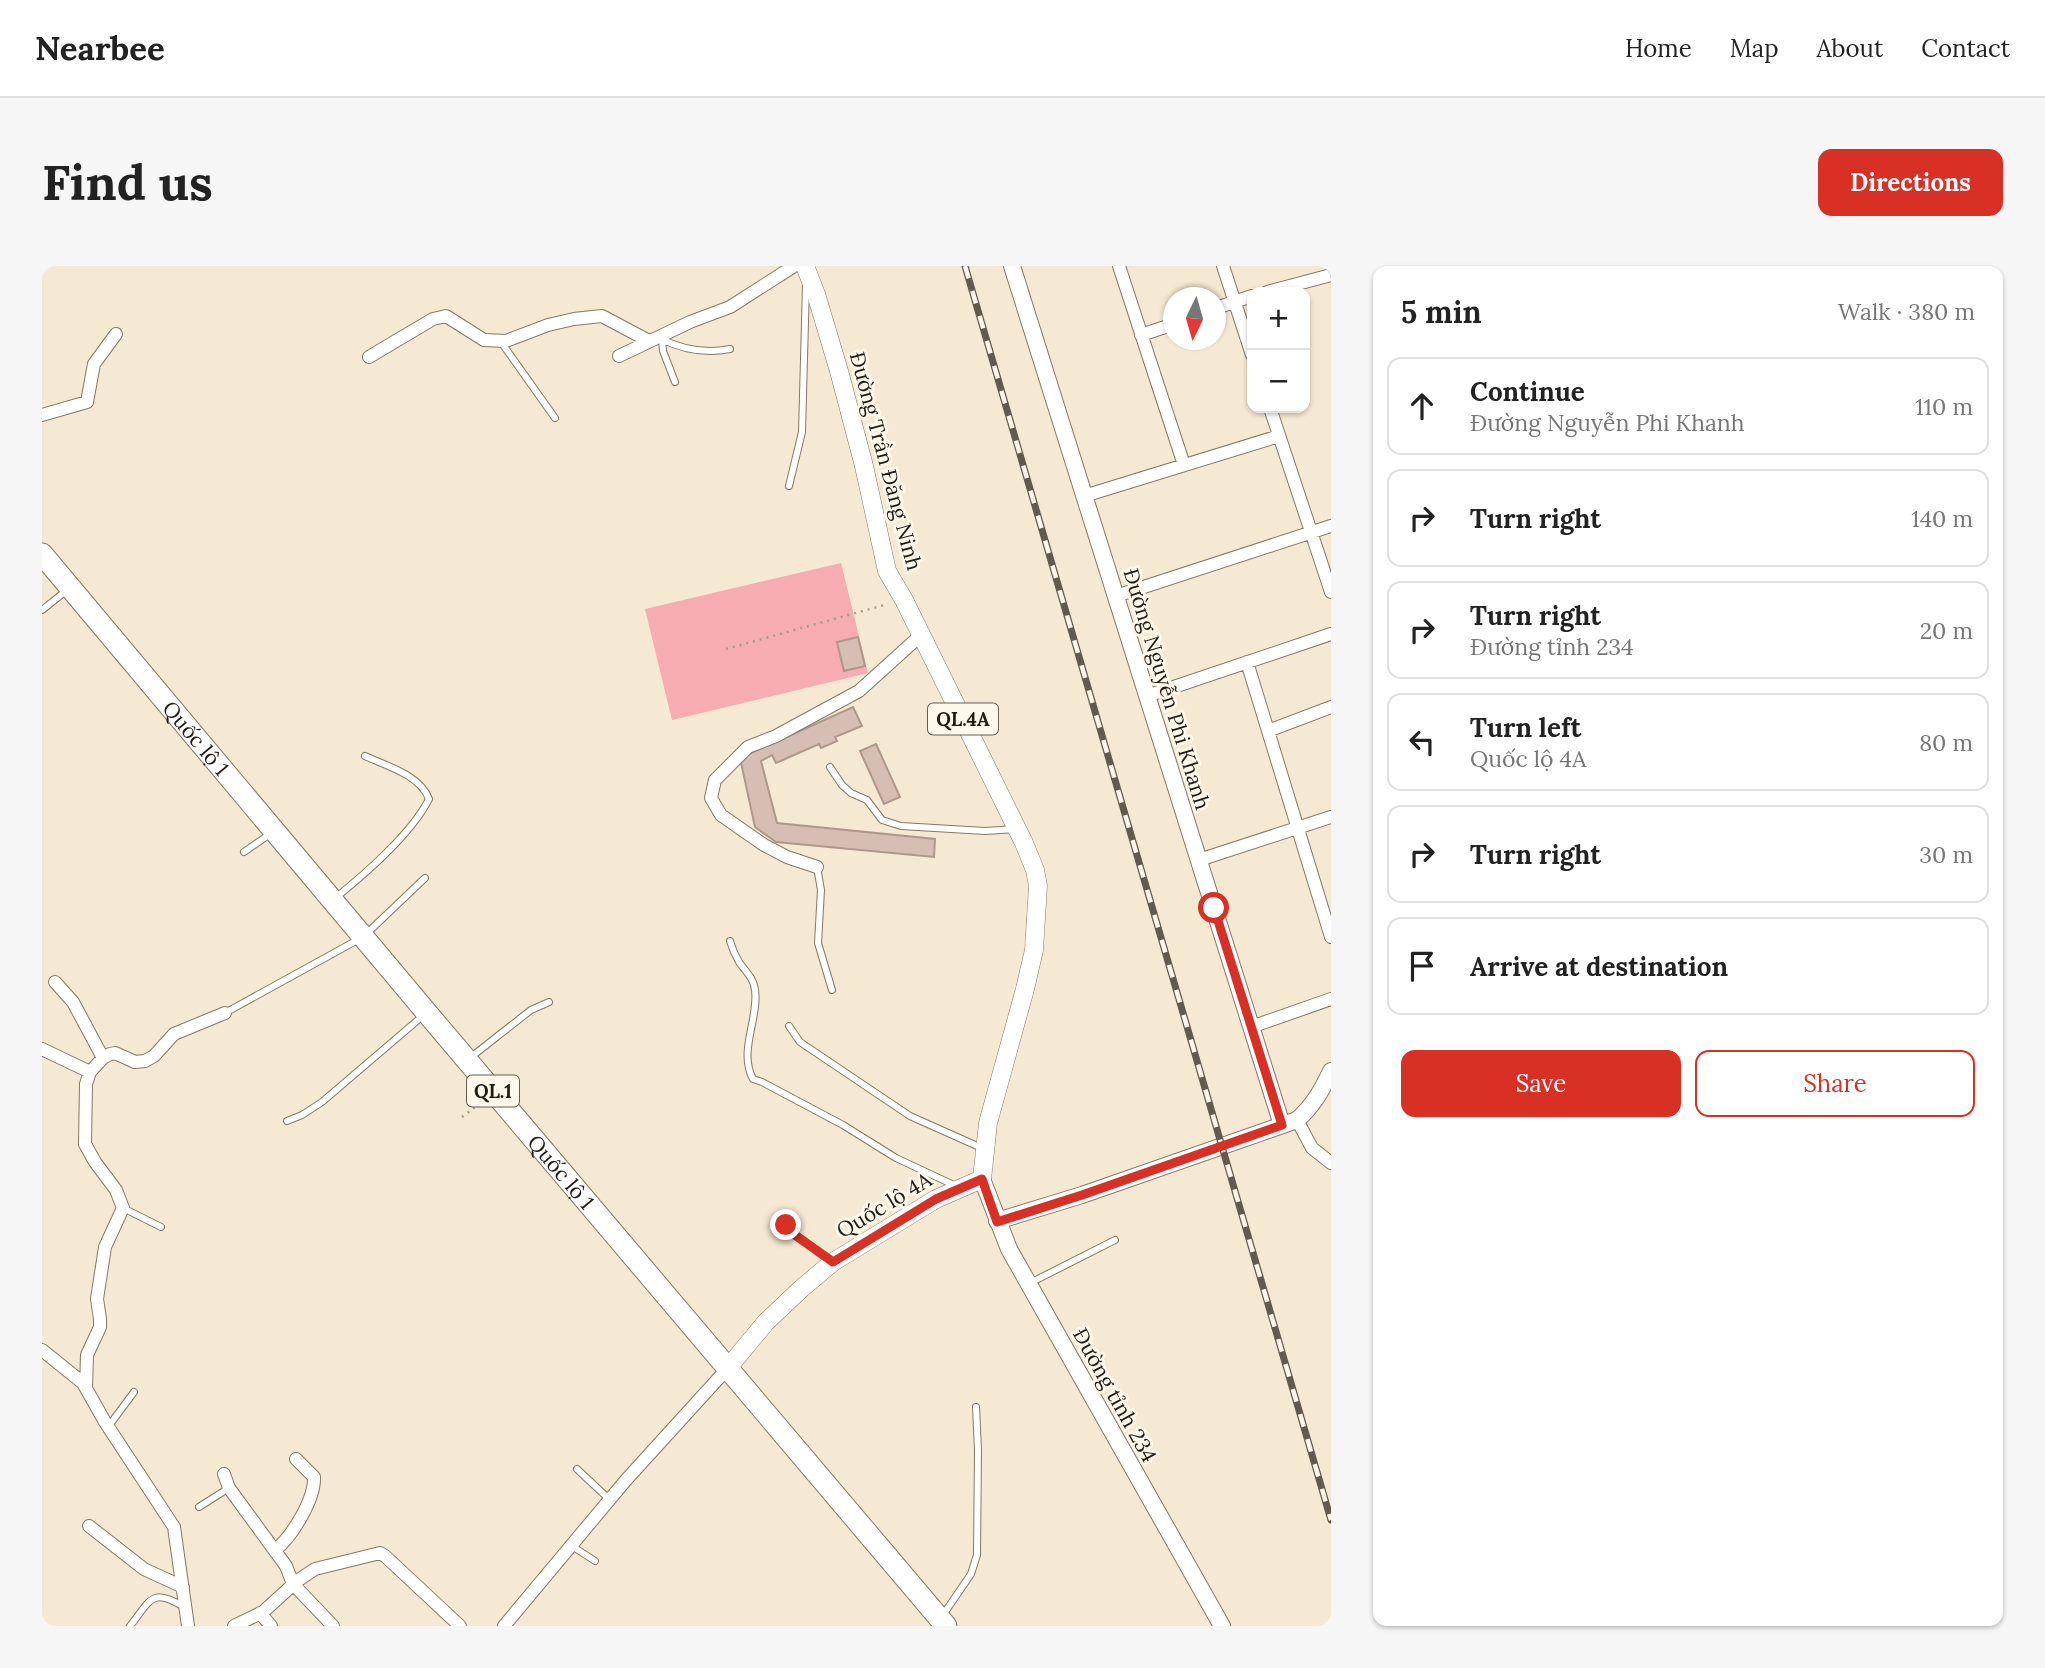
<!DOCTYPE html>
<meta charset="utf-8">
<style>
:root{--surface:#fff;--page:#f6f6f6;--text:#222;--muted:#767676;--line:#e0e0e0;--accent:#d93025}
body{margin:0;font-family:Lora,serif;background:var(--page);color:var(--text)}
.controls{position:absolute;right:21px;top:21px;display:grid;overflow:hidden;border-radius:14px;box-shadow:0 2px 5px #0004}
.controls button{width:63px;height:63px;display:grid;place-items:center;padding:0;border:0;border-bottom:2px solid var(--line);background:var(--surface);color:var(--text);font:35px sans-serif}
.compass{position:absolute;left:1121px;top:21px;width:63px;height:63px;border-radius:50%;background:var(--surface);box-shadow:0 2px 5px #0004;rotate:185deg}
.stop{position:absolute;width:21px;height:21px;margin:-16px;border:5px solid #d93025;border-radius:50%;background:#fff}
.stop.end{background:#d93025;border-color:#fff;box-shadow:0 2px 7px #0008}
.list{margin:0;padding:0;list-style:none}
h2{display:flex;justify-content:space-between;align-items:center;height:91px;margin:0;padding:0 28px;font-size:30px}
h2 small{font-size:23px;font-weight:400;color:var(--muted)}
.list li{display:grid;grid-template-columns:46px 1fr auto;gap:21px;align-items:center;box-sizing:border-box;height:98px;margin:0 14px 14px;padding:0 14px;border:2px solid var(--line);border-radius:14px}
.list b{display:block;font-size:26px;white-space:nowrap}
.list p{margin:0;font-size:23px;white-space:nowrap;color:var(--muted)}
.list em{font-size:23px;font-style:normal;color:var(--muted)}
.actions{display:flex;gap:14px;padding:21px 28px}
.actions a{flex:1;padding:16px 0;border:2px solid var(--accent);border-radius:14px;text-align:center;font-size:24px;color:var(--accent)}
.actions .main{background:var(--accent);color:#fff}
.icon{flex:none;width:38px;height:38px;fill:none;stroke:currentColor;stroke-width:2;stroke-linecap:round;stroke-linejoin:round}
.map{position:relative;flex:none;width:1289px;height:1360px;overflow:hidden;border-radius:14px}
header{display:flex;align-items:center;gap:42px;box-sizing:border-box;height:98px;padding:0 35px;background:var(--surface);border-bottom:2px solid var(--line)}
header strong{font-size:33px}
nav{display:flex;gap:38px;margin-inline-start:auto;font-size:24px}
.intro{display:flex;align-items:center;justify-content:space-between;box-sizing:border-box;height:168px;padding:0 42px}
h1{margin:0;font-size:49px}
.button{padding:18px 32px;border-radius:14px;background:var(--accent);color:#fff;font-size:24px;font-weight:700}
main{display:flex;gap:42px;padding:0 42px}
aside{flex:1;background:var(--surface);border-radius:14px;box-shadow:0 2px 5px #0004}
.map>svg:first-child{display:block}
.green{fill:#f6acb0}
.building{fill:#d6beb2;stroke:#ae978b;stroke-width:2}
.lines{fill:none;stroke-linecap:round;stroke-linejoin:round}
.lane-casing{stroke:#847965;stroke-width:8}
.street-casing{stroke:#847965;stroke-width:14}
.secondary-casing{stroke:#847965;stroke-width:18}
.primary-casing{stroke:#847965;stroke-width:19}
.highway-casing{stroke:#847965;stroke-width:23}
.path{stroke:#a69c8b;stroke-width:2.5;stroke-dasharray:2 5;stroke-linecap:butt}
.lane{stroke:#fff;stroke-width:6}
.street{stroke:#fff;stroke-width:12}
.secondary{stroke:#fff;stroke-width:16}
.primary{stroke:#fff;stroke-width:18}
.highway{stroke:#fff;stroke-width:21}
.rail-casing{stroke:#615a4d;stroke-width:7}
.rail{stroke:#fff7ea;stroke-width:4.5;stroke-dasharray:13;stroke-linecap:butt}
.route{stroke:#d93025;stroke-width:9}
.labels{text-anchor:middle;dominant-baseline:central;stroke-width:6;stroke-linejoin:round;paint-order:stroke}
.shield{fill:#fff7ea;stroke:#635d54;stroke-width:2}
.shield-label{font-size:19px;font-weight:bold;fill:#201b13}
.street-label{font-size:21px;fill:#201b13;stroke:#fff7ea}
</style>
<header>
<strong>Nearbee</strong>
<nav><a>Home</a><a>Map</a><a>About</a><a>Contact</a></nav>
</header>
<div class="intro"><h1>Find us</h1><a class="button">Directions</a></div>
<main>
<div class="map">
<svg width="1289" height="1360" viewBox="0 0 1289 1360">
<rect width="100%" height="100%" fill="#f6e9d3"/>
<!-- green -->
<path class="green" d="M 799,297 L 826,407 L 630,454 L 603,343 Z"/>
<!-- building -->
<path class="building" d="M 816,371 L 823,400 L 802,405 L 795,376 Z
M 811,441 L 820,460 L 793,471 L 795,475 L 779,482 L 777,478 L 734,497 L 730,489 L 719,495 L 735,557 L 893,573 L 892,591 L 734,576 L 713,561 L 698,492 Z
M 834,478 L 858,531 L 842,538 L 818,485 Z"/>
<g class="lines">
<defs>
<path id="lane" d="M 617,72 C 639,83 664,88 688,83
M 620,73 L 621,85 L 633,116
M 459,76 L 513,152
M 747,220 L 760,166 L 764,19
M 0,344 L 24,325
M 788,501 L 800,519 L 809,527 L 825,534 L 840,554 L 859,560 L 943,565 L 974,563
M 202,586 L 228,568
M 775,601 L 779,624 L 776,677 L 790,724
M 292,633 C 322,609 370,567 387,533 C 378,509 345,500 323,490
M 688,675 C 690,682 693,689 697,696 C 703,705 712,712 713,724 C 717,753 696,785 711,813 L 720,816 L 801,859 L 854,892 L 914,920
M 183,747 L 321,671 L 383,612
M 747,760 L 758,776 L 868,850 L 942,883
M 429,791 L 489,744 L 507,736
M 245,855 L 260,849 L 280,836 L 383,748
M 81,942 L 119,961
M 739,951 L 753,969 L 789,995
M 988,1017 L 1073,974
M 66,1161 L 92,1126
M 535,1203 L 568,1234
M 157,1241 L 187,1222
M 530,1280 L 553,1295
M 901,1349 L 929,1308 L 935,1289 L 936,1184 L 934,1141
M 88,1360 C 109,1334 109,1321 142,1341"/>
<path id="street" d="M 1077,0 L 1142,199
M 1181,0 L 1210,89
M 1225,26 L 1289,9
M 1174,42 L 1210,30
M 1099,69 L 1132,58
M 577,90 L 648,56 L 688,41 L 752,0
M 327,91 L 391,53 L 404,50 L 442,74 L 464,75 L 506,59 L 532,53 L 560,50 L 607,75
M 1228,142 L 1289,326
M 0,149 L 45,136 L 52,98 L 74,68
M 1042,230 L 1237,170
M 1074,330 L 1289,260
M 1205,396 L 1289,671
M 1105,430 L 1289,368
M 1226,465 L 1289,441
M 1157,594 L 1289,551
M 775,601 L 745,591 L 722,579 L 679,549 L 669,532 L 673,514 L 706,481 L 734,470 L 817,425 L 879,369
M 13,716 L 31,736 L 61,792
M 1209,761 L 1289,733
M 0,783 L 48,806
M 1255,854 L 1270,882 L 1289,897
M 0,1084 L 41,1117 L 63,1156 L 132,1261 L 146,1360
M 44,1122 L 45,1089 L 58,1061 L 58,1053 L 55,1033 L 63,981 L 81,942 L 74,924 L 53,896 L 43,878 L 44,818 L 48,806 L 61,792 L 68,788 L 73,787 L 93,796 L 103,795 L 112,790 L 132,768 L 183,747
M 182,1208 L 187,1222 L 244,1300 L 251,1318 L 291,1360
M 47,1260 L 102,1303 L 141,1321
M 233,1284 C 250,1271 273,1233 272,1211 L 254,1193
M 218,1347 L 229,1360
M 192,1360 L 221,1346 L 255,1315 L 273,1303 L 338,1287 L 343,1290 L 418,1360
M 462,1360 L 584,1214 L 685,1103"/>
<path id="secondary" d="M 970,0 L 1240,859
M 940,913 L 967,983 L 1180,1360
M 955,955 L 1040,929 L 1255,854 C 1271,840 1280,824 1289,805"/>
<path id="primary" d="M 685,1103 L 724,1056 L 760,1022 L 791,996 L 894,933 L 940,913 L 946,857 L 983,723 L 992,684 L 996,620 L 993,604 L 982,577 L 862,334 L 845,305 L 822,200 L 797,105 L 774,28 L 763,0"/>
<g id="highway">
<path id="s1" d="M 0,288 L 385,747 L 904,1360"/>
</g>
</defs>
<!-- lane casing -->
<use href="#lane" class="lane-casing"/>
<!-- street casing -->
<use href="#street" class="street-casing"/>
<!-- secondary casing -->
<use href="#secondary" class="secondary-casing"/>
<!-- primary casing -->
<use href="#primary" class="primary-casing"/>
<!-- highway casing -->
<use href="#highway" class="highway-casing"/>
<!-- path -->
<path class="path" d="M 684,383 L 846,338
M 420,851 L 438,837"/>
<!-- lane -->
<use href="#lane" class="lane"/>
<!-- street -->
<use href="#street" class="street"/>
<!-- secondary -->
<use href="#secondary" class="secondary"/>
<!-- primary -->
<use href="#primary" class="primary"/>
<!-- highway -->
<use href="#highway" class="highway"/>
<defs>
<path id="rail" d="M 923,0 L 1289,1254"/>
</defs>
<!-- rail casing -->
<use href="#rail" class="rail-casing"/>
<!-- rail -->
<use href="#rail" class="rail"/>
</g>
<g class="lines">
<!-- route -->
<path class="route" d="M 744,959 L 753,969 L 791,996 L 894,933 L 940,913 L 955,956 L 1040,929 L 1240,859 L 1172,642"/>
</g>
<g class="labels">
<!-- shield labels -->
<g class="shield">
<rect x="886" y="437.5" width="70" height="31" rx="5"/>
<rect x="425" y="809.5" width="52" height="31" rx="5"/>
</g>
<g class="shield-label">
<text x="921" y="453">QL.4A</text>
<text x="451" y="825">QL.1</text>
</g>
<!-- street labels -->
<g class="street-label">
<text transform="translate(844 195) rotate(75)">Đường Trần Đăng Ninh</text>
<text transform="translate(1125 423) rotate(73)">Đường Nguyễn Phi Khanh</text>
<text stroke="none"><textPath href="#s1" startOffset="240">Quốc lộ 1</textPath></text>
<text stroke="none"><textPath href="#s1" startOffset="807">Quốc lộ 1</textPath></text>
<text transform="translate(842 939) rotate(-31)">Quốc lộ 4A</text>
<text transform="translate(1073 1129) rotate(61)">Đường tỉnh 234</text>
</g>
</g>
</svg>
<div class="controls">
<button>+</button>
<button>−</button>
</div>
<svg class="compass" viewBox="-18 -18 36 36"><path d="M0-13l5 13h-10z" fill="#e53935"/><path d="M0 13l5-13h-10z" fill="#767676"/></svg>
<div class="stop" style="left:1172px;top:642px"></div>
<div class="stop end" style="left:744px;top:959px"></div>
</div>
<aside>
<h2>5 min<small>Walk · 380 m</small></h2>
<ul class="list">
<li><svg class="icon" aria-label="ahead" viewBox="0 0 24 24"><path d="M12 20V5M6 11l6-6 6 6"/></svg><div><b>Continue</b><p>Đường Nguyễn Phi Khanh</p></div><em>110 m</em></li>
<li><svg class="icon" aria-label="right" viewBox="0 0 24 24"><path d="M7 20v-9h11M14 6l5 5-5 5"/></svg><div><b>Turn right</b></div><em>140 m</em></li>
<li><svg class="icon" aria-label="right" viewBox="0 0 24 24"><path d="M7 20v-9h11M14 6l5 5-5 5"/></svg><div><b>Turn right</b><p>Đường tỉnh 234</p></div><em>20 m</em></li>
<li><svg class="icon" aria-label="left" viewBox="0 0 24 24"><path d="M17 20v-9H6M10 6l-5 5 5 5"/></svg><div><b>Turn left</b><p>Quốc lộ 4A</p></div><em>80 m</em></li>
<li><svg class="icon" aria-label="right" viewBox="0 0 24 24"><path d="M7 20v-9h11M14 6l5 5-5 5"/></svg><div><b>Turn right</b></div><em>30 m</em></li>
<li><svg class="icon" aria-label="arrive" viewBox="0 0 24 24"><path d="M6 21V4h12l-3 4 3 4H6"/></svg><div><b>Arrive at destination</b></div></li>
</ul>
<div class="actions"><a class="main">Save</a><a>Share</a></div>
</aside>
</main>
